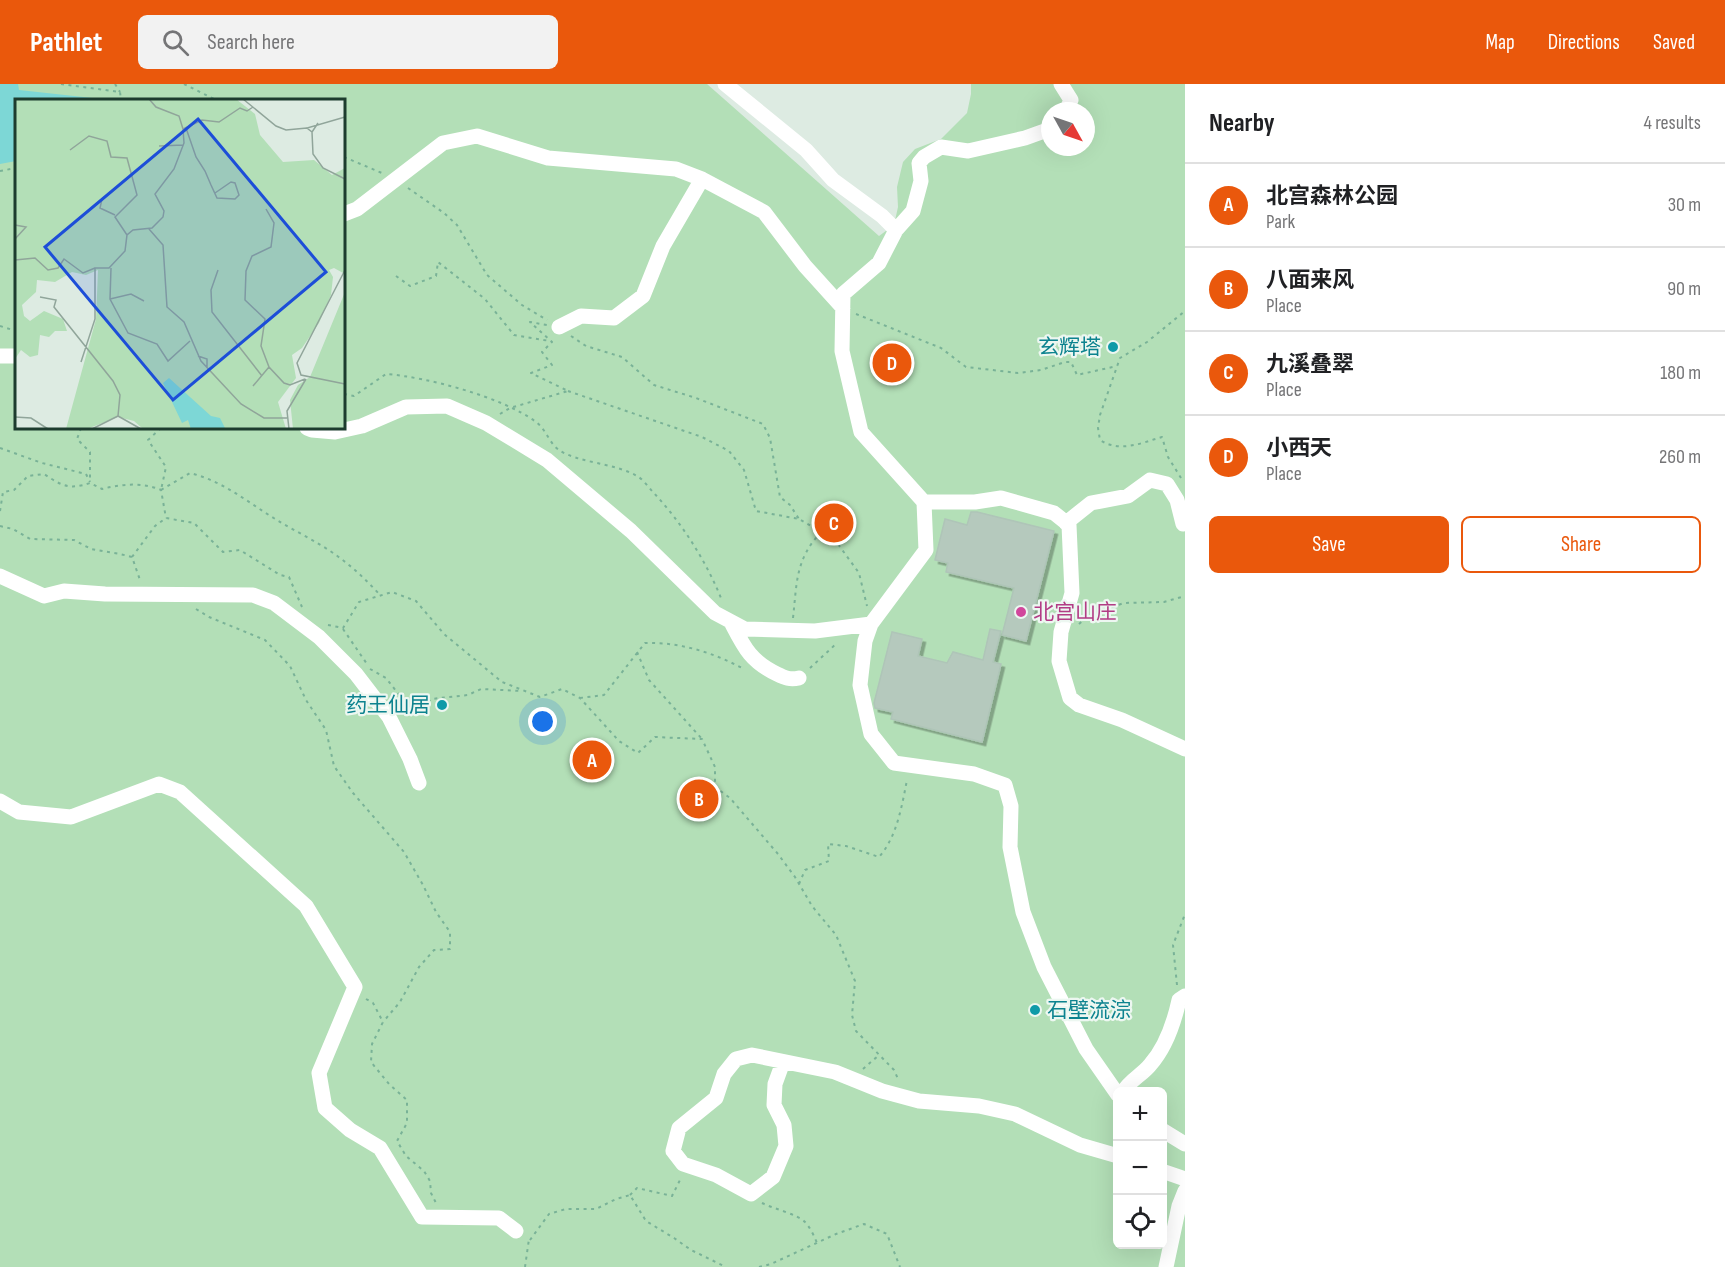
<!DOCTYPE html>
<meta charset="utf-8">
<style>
:root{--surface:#fff;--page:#f2f2f2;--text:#202124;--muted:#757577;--line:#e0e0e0;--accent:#ea580c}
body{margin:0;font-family:"Sofia Sans Condensed","Noto Sans SC",sans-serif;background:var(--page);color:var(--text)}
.controls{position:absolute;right:18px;bottom:18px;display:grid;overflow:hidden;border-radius:9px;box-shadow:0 6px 24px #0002}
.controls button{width:54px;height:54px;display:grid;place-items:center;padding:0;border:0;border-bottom:2px solid var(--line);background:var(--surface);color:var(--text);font:30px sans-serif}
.compass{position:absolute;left:1041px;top:18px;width:54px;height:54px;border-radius:50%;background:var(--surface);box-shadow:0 6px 24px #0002;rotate:130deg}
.you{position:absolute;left:543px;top:638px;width:21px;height:21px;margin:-15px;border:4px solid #fff;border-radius:50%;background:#1a73e8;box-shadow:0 0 0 9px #1a73e833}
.badge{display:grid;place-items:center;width:39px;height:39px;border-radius:50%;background:var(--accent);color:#fff;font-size:20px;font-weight:700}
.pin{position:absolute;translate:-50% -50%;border:3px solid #fff;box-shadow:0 2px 6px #0006}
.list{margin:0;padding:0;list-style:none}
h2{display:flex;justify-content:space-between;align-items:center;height:78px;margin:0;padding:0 24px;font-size:26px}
h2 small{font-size:20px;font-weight:400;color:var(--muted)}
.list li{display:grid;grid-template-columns:39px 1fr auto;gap:18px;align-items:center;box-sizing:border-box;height:84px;padding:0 24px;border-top:2px solid var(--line)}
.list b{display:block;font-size:22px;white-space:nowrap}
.list p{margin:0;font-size:20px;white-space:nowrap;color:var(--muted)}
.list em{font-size:20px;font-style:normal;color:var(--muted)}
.actions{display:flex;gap:12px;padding:18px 24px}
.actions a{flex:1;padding:14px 0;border:2px solid var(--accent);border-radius:9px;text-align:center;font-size:21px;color:var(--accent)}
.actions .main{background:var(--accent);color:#fff}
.icon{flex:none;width:33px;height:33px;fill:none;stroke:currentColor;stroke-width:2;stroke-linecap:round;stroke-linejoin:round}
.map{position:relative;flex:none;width:1185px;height:1183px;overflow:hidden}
header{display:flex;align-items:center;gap:36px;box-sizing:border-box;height:84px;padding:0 30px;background:var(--accent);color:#fff}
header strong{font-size:28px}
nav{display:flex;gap:33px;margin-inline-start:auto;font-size:21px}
.search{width:420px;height:54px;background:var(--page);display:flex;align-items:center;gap:15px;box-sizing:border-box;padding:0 21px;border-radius:9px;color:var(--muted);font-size:22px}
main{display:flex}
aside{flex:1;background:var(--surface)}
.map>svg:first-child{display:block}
.green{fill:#b3dfb7;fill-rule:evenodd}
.water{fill:#7dd7d6}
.building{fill:#b5c9bd;stroke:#afc5b8;stroke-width:1.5;filter:url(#shadow)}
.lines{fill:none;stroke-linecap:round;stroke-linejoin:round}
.path{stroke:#79b297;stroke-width:2;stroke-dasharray:3 4.5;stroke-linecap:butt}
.minor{stroke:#fff;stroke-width:15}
.culture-dot{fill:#0f9aa8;stroke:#edf7f1;stroke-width:2}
.hotel-dot{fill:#d1479c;stroke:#edf7f1;stroke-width:2}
.labels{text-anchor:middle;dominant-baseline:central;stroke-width:4.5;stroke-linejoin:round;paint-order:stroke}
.culture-label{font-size:21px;fill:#0d838f;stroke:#edf7f1;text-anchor:end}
.hotel-label{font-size:21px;fill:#b23c85;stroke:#edf7f1;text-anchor:start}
.inset-road{fill:none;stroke:#90a59a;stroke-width:1.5}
.view{fill:#1d4ed8;fill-opacity:0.15;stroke:#1d4ed8;stroke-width:3}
.inset-edge{fill:none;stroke:#1d3c2e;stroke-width:3}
</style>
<header>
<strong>Pathlet</strong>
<div class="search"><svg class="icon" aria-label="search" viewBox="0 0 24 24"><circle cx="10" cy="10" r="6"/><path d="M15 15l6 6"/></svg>Search here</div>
<nav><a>Map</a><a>Directions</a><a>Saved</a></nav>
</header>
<main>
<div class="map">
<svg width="1185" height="1183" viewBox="0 0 1185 1183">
<defs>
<filter id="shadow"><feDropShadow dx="3.5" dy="3.5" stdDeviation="0" flood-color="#0004"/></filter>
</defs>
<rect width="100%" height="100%" fill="#ddebe2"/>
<!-- green -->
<path class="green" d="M 0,0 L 707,0 L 879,152 L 894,141 L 898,123 L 897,103 L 903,78 L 915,65 L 941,55 L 967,29 L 971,10 L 971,0 L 1185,0 L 1185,1183 L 0,1183 ZM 16,16 L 344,16 L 344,344 L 16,344 ZM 1050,27 L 1086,27 L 1086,63 L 1050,63 ZM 1118,1008 L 1162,1008 L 1162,1160 L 1118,1160 Z"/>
<!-- water -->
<path class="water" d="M 0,0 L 18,0 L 19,6 L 111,16 L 16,16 L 16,77 L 0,80 Z"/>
<!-- building -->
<path class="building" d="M 971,428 L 977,428 L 1054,447 L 1026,557 L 1002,551 L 1014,504 L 946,488 L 948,479 L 935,476 L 945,435 L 967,441 Z
M 990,545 L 1001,547 L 993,578 L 1001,580 L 982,658 L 891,635 L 893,628 L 875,624 L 874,619 L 892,548 L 922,555 L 918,572 L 947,579 L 953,568 L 983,576 Z"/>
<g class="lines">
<!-- path -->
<path class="path" d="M 61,0 L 120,8 L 121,16
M 115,0 L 120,8
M 184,0 L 216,16
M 344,73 L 382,89
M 0,87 L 16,84
M 408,104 L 444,129 L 457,141 L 487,191 L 522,221 L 547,236
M 396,192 L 410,202 L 436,192 L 438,178 L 485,215 L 514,251 L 550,257
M 856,230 L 941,264 L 966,283 L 1018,289 L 1041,286 L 1065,278 L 1071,278 L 1077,291 L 1117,282
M 0,242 L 16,247
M 571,252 L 586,262 L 622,273 L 654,301 L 696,314 L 763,340 L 770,354 L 780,413 L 790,421 L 799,435
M 568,307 L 702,353 L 729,367 L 744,386 L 756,427 L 799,435 L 835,456 L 859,489 L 867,522
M 344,310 L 354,312 L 386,290 C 426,293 503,313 536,338 C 546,345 549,359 559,366 C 578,379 615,379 637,392 C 643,395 648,403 653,408 C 681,438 705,475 721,514
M 500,330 L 510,324 L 568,307 L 531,289 L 552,281 L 542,268 L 552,258 L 530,238 L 547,241
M 81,344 L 77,355 L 90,368 L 90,396
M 161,344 L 148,356 L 166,383 L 161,406
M 0,364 L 42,379 L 86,390 L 90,398
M 1181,394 L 1168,373 L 1162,353 C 1141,359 1120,369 1100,356 L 1098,344 L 1100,331 L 1120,274 L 1147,258 L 1185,227
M 161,406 L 190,389 C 222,397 245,416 272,433 C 294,447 319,458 340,474 C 355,485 368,498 381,512
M 0,427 L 3,408 L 14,406 L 28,392 L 44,390 C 62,402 69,406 90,399 L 102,405 C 121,400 143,398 161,406 L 166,434
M 0,442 L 13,445 L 30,455 L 74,456 L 91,465 L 120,470 L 132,473 L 140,496
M 132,473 L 155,442 L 166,434 L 194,439 L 223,468 L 240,466 L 280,491 L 289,493 L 302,523
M 196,525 L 209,533 L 265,556 L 290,582 L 306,616 L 326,646 L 334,682 L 353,709 L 404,768 L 423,801 L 436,828 L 450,848 L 450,865 L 434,866 L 419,883 L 400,918 L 383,938
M 793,534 C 797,499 795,476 821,448
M 1079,540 L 1089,531 L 1124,519 L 1164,518 L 1185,512
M 328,541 L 343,544 L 359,518 L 392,508 L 416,517 L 444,550 L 502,598 L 540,613 L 562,605 L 580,614 L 619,657 L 638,669 L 655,653 L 702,655 L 715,683 L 715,703 L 730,714 L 778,770 L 795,793 L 812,822 L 836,851 L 855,897 L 852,931 L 856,947 L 894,986 L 899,997
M 343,545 L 367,580
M 637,568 L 649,596 L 702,655
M 810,584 L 837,559
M 370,585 L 386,594 L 414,630 L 431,615 L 468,611 L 481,605 L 522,607
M 580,614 L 604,611 L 645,559 C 679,558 712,568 742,584
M 799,800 L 805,786 L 829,777 L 828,760 L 846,762 L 879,773 C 897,753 902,721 907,696
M 1177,901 L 1173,861 L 1185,830
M 366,915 L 373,919 L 383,938 L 372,960 L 371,978 L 389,1000 L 407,1016 L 407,1039 L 397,1057 L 406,1072 L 424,1087 L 430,1097 L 431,1109 L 436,1119
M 863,985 L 879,971
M 630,1111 L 637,1104 L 672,1112 L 681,1094
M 762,1119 C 774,1125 797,1130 805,1138 C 810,1143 814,1152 817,1159
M 530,1156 L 549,1130 L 566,1125 L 596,1125 L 616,1115 L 630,1111 L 646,1137 L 674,1154 L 691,1166 L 726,1183
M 525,1183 L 529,1155
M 759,1183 L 771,1180 L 836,1150 L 864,1140 L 887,1150 L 900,1183"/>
<!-- minor -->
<path class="minor" d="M 725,0 L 806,66 L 833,96 L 882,132 L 896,146 L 879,179 L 843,210 L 842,267 L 861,348 L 924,418 L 926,466 L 871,540 L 865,557 L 860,601 L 871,650 L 894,679 L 974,690 L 1005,701 L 1011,722 L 1010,763 L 1023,828 L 1044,883 L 1086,965 L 1118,1011
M 1061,0 L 1071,16 L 1066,27
M 344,130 L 357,125 L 443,59 L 477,52 L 548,74 L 676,85 L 702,95 L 764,128 L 805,182 L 843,224
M 896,146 L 913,127 L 921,97 L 919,79 L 924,73 L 941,63 L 968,67 L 1025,54 L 1050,45
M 559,243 L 581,232 L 614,234 L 643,212 L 663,162 L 702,95
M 0,272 L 16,272
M 307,344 L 312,346 L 335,348 L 362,342 L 406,323 L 447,322 L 486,339 L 547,376 L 631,447 L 715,529 L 745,545 L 815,547 L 871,540
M 924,418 L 975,418 L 1001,414 L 1054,429 L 1069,441 L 1072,509 L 1061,548 L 1059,577 L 1070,614 L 1079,621 L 1122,636 L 1185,665
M 1066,439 L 1091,419 L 1128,412 L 1150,396 L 1167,400 L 1177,416 L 1183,440
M 0,492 L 44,512 L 64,507 L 105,510 L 253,511 L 274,519 L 319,553 L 356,590 L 389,633 L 410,675 L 419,699
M 731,538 C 744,563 750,577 777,590 C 785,594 790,596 799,594
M 0,717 L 19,728 L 71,733 L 159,700 L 180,708 L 306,822 L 355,903 L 319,989 L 325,1024 L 350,1046 L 380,1064 L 422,1133 L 499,1134 L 516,1147
M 783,978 L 775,1000 L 774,1021 L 784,1041 L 786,1062 L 773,1093 L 751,1110 L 716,1091 L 683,1080 L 673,1067 L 679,1044 L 716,1014 L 724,990 L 736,975 L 752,971 L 835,988 L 882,1007 L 919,1017 L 979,1022 L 1015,1030 L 1080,1061 L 1118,1072
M 1123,1008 C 1130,996 1142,991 1150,981 C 1166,963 1174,939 1179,916 L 1185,912
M 1162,1046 L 1185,1060
M 1162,1087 L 1185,1095
M 1166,1183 L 1179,1122 L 1185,1107"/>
</g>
<!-- markers -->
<g class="culture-dot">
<circle cx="1113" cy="263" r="6"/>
<circle cx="442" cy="621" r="6"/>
<circle cx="1035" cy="926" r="6"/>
</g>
<circle class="hotel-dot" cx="1021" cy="528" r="6"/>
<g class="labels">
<!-- culture labels -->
<g class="culture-label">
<text x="1101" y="263">玄辉塔</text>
<text x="430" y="621">药王仙居</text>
<text x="1047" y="926" text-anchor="start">石壁流淙</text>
</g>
<!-- hotel labels -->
<g class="hotel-label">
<text x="1033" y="528">北宫山庄</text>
</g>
</g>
<!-- overview -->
<g transform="translate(15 15)">
<rect width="330" height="330" fill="#ddebe2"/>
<path d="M 0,0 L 221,0 L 240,15 L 245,36 L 268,63 L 299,61 L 317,76 L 330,69 L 330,175 L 319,169 L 314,171 L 318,178 L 316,196 L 304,224 L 287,249 L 277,256 L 281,279 L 263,303 L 271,330 L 128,330 L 119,322 L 103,318 L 72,330 L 51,330 L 81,220 L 83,171 L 71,176 L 57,173 L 40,183 L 22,181 L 21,193 L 7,206 L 9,217 L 15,222 L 29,212 L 48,220 L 52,232 L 40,232 L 34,238 L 25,236 L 23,256 L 15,258 L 6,251 L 0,260 ZM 330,193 L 330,330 L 278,330 L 275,301 L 283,286 L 295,278 Z" fill="#b3dfb7"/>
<path d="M 154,279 L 196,317 L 205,319 L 210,329 L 176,330 L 173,321 L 167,324 L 148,284 Z" fill="#7dd7d6"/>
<path class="inset-road" d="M 134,0 L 141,8 L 164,17 L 168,30M 228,0 L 261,27 L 271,31 L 292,29M 303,24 L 297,33 L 298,55 L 308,69 L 330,80M 171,29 L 181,58 L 190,72 L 196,86 L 202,99 L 220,100 L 224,96 L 220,84 L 216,83 L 200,94M 297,33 L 292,29 L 330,18M 144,47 L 168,46M 55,51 L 74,37 L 92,42 L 96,58 L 112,59 L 122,96 L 100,118 L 112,136M 87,100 L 85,109 L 100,116M 251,110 L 259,124 L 256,148 L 237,157 L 231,172 L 230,201 L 250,220 L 246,247 L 254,268 L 269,284 L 275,286 L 290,280M 0,126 L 11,128 L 0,140M 134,130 L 148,146 L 152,208 L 169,223 L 186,262 L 226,305 L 249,319 L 272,319M 0,161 L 20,159 L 33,171 L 43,169 L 49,160 L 68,174 L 80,169M 96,169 L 95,200 L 113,234 L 142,245 L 153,262 L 175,242M 203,171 L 196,191 L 197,213 L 247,277M 330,171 L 282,264 L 286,276 L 330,285M 25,198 L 41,201 L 39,208 L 98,282 L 105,296 L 103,317 L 126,330M 95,200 L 116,195 L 129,202M 183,257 L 192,260 L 192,269M 66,263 L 80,220 L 80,169 L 94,169 L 110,152 L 112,136 L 118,131 L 137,129 L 148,118 L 149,112 L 140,95 L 159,70 L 169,44 L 168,30 L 187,21 L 204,23 L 225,9 L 232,12 L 238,8M 238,287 L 254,268M 0,318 L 16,319 L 33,330M 77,330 L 103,317M 274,330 L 272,312 L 291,280"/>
<path class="view" d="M 183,20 L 311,173 L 158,301 L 30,148 Z"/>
<rect width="330" height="330" class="inset-edge"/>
</g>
</svg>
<div class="controls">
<button>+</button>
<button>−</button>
<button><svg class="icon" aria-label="locate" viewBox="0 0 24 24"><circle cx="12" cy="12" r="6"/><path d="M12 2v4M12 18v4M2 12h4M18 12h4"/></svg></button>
</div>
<svg class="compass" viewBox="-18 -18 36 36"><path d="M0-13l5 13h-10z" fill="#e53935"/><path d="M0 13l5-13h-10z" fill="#757577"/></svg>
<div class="you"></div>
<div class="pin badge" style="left:592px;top:676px">A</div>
<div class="pin badge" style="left:699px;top:715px">B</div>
<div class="pin badge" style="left:834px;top:439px">C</div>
<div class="pin badge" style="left:892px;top:279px">D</div>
</div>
<aside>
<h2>Nearby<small>4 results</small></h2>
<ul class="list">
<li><span class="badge">A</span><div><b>北宫森林公园</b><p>Park</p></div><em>30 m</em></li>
<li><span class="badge">B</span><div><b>八面来风</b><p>Place</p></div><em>90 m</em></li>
<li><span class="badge">C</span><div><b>九溪叠翠</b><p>Place</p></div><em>180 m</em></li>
<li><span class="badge">D</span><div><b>小西天</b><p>Place</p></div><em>260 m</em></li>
</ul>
<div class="actions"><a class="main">Save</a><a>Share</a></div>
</aside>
</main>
